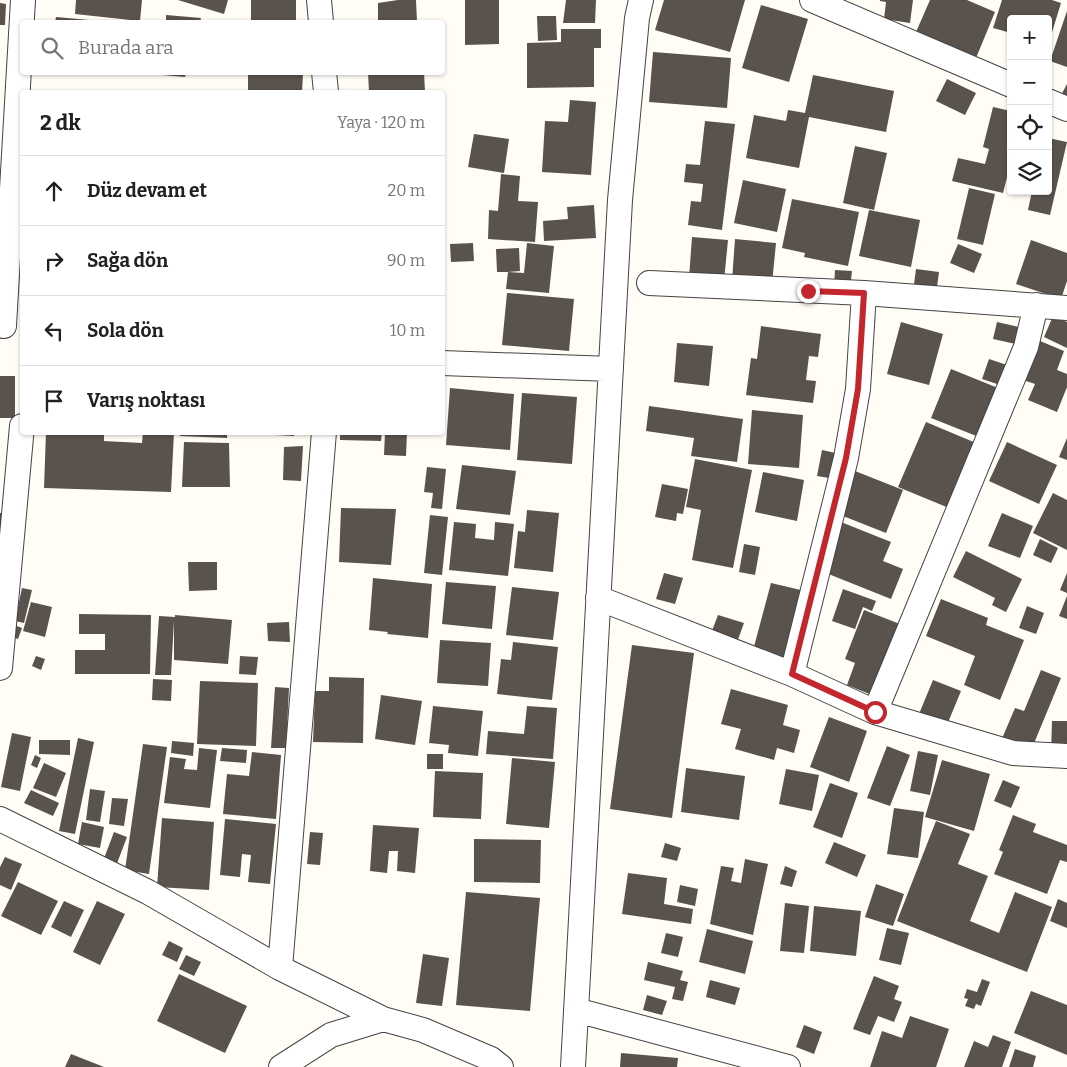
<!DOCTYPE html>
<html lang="tr">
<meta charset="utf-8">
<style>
:root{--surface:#fff;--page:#f6f6f6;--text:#202124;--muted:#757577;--line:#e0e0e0}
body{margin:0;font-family:Bitter,serif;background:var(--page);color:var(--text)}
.controls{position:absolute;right:15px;top:15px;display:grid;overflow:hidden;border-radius:5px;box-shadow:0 1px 4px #0004}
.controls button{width:45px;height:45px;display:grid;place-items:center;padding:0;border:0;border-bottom:1px solid var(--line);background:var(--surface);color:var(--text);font:25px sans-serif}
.stop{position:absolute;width:15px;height:15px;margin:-11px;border:4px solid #c4262e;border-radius:50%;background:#fff}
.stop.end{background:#c4262e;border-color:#fff;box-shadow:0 1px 5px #0008}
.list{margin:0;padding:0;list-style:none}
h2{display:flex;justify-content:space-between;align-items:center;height:65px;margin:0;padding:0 20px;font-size:21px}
h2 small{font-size:16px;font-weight:400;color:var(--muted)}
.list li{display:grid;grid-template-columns:32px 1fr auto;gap:15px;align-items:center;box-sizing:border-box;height:70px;padding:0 20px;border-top:1px solid var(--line)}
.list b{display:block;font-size:19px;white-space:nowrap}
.list em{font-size:16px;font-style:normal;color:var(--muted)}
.icon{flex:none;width:28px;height:28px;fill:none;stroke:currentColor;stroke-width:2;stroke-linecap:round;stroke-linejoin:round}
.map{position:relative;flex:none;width:1067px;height:1067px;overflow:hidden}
.search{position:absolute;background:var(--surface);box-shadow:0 1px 4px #0004;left:20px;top:20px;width:425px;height:55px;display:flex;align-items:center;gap:12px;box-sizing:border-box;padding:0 18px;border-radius:5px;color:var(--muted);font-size:19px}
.panel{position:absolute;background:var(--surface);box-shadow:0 1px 4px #0004;left:20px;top:90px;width:425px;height:345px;border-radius:5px}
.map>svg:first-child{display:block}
.building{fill:#5a524d}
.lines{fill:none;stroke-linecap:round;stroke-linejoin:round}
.street-casing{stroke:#444;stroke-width:26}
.street{stroke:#fff;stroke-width:24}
.route{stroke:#c4262e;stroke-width:6}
</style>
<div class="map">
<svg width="1067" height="1067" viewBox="0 0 1067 1067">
<rect width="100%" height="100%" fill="#fffdf5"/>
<!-- building -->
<path class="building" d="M 76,0 L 142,0 L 140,21 L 75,14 Z
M 178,0 L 228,0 L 224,14 Z
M 251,0 L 296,0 L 296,22 L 251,22 Z
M 398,0 L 416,0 L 417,22 L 378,22 L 378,3 Z
M 465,0 L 499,0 L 499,44 L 465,45 Z
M 566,0 L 596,0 L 595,23 L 563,23 Z
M 664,0 L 745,0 L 730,52 L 655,30 Z
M 880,0 L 913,0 L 910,23 L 884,19 L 886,2 L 880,1 Z
M 930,0 L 967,0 L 995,12 L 976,58 L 916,32 Z
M 1002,0 L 1052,0 L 1061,3 L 1049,42 L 1048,19 L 1011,19 L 1011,33 L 993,28 Z
M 0,3 L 6,4 L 5,25 L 0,25 Z
M 761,5 L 808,19 L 789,82 L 742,68 Z
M 1067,11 L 1067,67 L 1050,61 Z
M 166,15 L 201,18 L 200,22 L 166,22 Z
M 537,16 L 556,16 L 557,40 L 538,41 Z
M 56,17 L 100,21 L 100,22 L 55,22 Z
M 561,29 L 601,29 L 601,48 L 594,48 L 594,87 L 527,88 L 527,43 L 561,42 Z
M 653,52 L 731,58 L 727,108 L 649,102 Z
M 162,72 L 186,72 L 185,77 L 162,75 Z
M 248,72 L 303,74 L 302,92 L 248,92 Z
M 368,72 L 424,72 L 425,92 L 369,92 Z
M 813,75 L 894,91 L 886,132 L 809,117 L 799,168 L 746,158 L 754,115 L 786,121 L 788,110 L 805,113 Z
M 947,79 L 976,93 L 965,115 L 936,101 Z
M 1067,84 L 1067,103 L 1059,99 Z
M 570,100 L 596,102 L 591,175 L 542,172 L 545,121 L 568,122 Z
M 993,107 L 1011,111 L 1011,162 L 1003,193 L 952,181 L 958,158 L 985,164 L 989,149 L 983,147 Z
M 705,121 L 735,124 L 722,230 L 688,225 L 691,201 L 701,202 L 703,184 L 684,182 L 686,164 L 700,165 Z
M 474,134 L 509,139 L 504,173 L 468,167 Z
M 1048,138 L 1067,142 L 1050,215 L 1028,210 L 1032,191 L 1048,191 Z
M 855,146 L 887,153 L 874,210 L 843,203 Z
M 501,174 L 520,176 L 518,201 L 538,202 L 535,242 L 488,239 L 489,210 L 498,211 Z
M 743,180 L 786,189 L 777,232 L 734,223 Z
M 969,188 L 995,194 L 983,245 L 957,239 Z
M 792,199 L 859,212 L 848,266 L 804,257 L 805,253 L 782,248 Z
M 594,205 L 596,238 L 544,241 L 543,221 L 568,219 L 567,207 Z
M 869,210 L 920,220 L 911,267 L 859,256 Z
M 692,237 L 728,240 L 724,281 L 689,278 Z
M 735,239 L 776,243 L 772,284 L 732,281 Z
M 1031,240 L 1067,253 L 1067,281 L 1061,299 L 1016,284 Z
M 473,243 L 474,261 L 451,262 L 450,244 Z
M 527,243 L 554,246 L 549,293 L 506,289 L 508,272 L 497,272 L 496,249 L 519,248 L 520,271 L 508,272 L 524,273 Z
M 958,244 L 982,254 L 974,273 L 950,263 Z
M 916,269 L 939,272 L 936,295 L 913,292 Z
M 835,270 L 852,271 L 850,289 L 834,287 Z
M 507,293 L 574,299 L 569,351 L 502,345 Z
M 1053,316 L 1067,322 L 1067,348 L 1044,337 Z
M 901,322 L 943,334 L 929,385 L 887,374 Z
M 997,322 L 1023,328 L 1020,345 L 993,339 Z
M 761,326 L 821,334 L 818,357 L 809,356 L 806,380 L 816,381 L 813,403 L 746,395 L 751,358 L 757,359 Z
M 1040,341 L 1064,351 L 1057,370 L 1067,374 L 1067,387 L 1057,412 L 1028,400 L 1035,384 L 1023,380 Z
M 677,343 L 713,346 L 709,386 L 674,382 Z
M 989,359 L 1013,367 L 1006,387 L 982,379 Z
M 951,369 L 1003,390 L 984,439 L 931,418 Z
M 0,376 L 15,376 L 15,418 L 0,418 Z
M 450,388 L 514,394 L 510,450 L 446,445 Z
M 522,393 L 577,397 L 572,464 L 517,460 Z
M 649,406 L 743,419 L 737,462 L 691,456 L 694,438 L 646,431 Z
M 752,410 L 803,415 L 799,468 L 748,464 Z
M 926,422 L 976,443 L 949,508 L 898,487 Z
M 46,432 L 104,432 L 104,441 L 142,443 L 143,432 L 174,432 L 171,492 L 44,488 Z
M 180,432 L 227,432 L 227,438 L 180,436 Z
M 256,432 L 294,432 L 294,436 L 256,434 Z
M 340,432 L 382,432 L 381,441 L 340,440 Z
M 385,432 L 407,432 L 406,456 L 384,455 Z
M 1067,438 L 1067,460 L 1059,457 Z
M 184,442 L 229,443 L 230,487 L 182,487 Z
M 1007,442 L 1057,465 L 1039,504 L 989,481 Z
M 303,446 L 301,481 L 283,480 L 284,447 Z
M 822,450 L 840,454 L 835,479 L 817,476 Z
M 695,459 L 752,470 L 733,568 L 692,560 L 701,510 L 686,507 Z
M 462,465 L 516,471 L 510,515 L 456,509 Z
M 427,467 L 446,469 L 442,509 L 431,508 L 433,493 L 424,492 Z
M 855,471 L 903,490 L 886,533 L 838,514 Z
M 763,472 L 804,480 L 797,521 L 755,512 Z
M 662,484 L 688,489 L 683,514 L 677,513 L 676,521 L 655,517 Z
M 1053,493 L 1067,500 L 1067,550 L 1033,533 Z
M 341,508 L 396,509 L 391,565 L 339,562 Z
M 527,510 L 559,513 L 553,572 L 514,568 L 518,531 L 525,532 Z
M 0,513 L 5,513 L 3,530 L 0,530 Z
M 1002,513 L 1033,526 L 1020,558 L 988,546 Z
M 430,515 L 448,517 L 442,575 L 424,573 Z
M 454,522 L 476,524 L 475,538 L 494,540 L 495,522 L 514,524 L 508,576 L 449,570 Z
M 841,522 L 891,542 L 883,561 L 903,569 L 891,599 L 821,571 Z
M 1040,539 L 1058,548 L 1051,563 L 1033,555 Z
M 744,544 L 760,547 L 755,575 L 739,572 Z
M 966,551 L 1022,579 L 1006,612 L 992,605 L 995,598 L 953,577 Z
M 188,562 L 217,562 L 217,590 L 189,591 Z
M 664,573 L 683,578 L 675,604 L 656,599 Z
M 1067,573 L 1067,593 L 1060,590 Z
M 373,578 L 432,584 L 428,638 L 387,634 L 388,632 L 369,630 Z
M 446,582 L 496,586 L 492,629 L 442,624 Z
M 771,583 L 805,591 L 787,663 L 752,654 Z
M 512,587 L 559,592 L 553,640 L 506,635 Z
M 22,588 L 32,590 L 24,623 L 15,621 Z
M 843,589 L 876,601 L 872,611 L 863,607 L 855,629 L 832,621 Z
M 1067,596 L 1067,619 L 1059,616 Z
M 941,599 L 988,618 L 986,625 L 1024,640 L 1000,700 L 964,685 L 975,656 L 926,636 Z
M 31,602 L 52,607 L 45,637 L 23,631 Z
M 1027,606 L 1044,613 L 1036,634 L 1019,628 Z
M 864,610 L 905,626 L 877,697 L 847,685 L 855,663 L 845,659 Z
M 79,614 L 151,615 L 150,674 L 75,674 L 75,650 L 105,650 L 105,634 L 79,634 Z
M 175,615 L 232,620 L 228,664 L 174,660 L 174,621 L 171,675 L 155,675 L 159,616 L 175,617 Z
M 718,615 L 744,623 L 736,645 L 710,636 Z
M 289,622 L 290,642 L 268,641 L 267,623 Z
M 14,625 L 22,628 L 18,639 L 9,636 Z
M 440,640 L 491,643 L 488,686 L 437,683 Z
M 513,642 L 558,647 L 552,700 L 497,694 L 501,659 L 511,660 Z
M 632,645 L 694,653 L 672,818 L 610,809 Z
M 36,656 L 45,659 L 41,670 L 32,666 Z
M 240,656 L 258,657 L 256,675 L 239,674 Z
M 1041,670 L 1061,678 L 1030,753 L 1001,741 L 1015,708 L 1024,711 Z
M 329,677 L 364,678 L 363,743 L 313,742 L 315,691 L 329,691 Z
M 153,679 L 172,680 L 171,701 L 152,700 Z
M 933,680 L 961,691 L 947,725 L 919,714 Z
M 200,681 L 258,683 L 256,746 L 197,744 Z
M 275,687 L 289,688 L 286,748 L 271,748 Z
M 731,689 L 788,705 L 783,725 L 800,730 L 794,753 L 777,748 L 774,760 L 735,749 L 741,729 L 721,724 Z
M 381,695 L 422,701 L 415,745 L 375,739 Z
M 433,706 L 483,711 L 478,756 L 448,753 L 449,745 L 429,743 Z
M 527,706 L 557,708 L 553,759 L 486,754 L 488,731 L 524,734 Z
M 829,717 L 867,731 L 849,782 L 810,767 Z
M 1052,721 L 1067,721 L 1067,753 L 1051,752 Z
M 12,733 L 31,737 L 20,791 L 1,787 Z
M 78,738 L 94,742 L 75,834 L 59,831 Z
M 39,740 L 70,740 L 70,755 L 39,754 Z
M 172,741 L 194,743 L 193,756 L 171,753 Z
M 143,744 L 167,747 L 149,874 L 125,870 Z
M 887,746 L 910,755 L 890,806 L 867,798 Z
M 199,748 L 217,750 L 210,808 L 164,803 L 170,757 L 186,759 L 184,769 L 197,770 Z
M 222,748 L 247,750 L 246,763 L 220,761 Z
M 918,751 L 938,755 L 930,795 L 910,791 Z
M 252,752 L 281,755 L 276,819 L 223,814 L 227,774 L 249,776 Z
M 427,754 L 443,754 L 443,769 L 427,769 Z
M 35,755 L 41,758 L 37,768 L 31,765 Z
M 512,758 L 555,762 L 549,828 L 506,824 Z
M 942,760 L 990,774 L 974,831 L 925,817 Z
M 44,763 L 66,773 L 56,797 L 33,788 Z
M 686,768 L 745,776 L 739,820 L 681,812 Z
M 786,769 L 819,775 L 812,811 L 779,804 Z
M 435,771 L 483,773 L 481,819 L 433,817 Z
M 1003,780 L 1020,787 L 1011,808 L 994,801 Z
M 830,783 L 858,793 L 842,838 L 813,827 Z
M 90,789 L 105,791 L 100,822 L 86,820 Z
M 31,790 L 59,803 L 53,816 L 24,803 Z
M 112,798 L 128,799 L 124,826 L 109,824 Z
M 894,808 L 924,812 L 918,858 L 887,854 Z
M 1013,815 L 1036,824 L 1033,832 L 1067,845 L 1067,862 L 1060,860 L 1047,894 L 994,874 L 1003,852 L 999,850 Z
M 162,818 L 214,822 L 209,890 L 157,887 Z
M 225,819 L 276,824 L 270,884 L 248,882 L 251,855 L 242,854 L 240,877 L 220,875 Z
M 936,821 L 970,834 L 958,864 L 988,876 L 970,921 L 999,933 L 1015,892 L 1052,907 L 1027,972 L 897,921 Z
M 82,822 L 104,827 L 100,848 L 78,844 Z
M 373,825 L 419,828 L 415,873 L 397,871 L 398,851 L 389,851 L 387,873 L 370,871 Z
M 114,832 L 127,837 L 116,866 L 103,861 Z
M 310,832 L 323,833 L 320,865 L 307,864 Z
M 474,839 L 541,840 L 540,883 L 474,882 Z
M 834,842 L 866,855 L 857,877 L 825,863 Z
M 665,843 L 681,848 L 677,861 L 661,857 Z
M 5,857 L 22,864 L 11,890 L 0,885 L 0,867 Z
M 745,859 L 768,864 L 753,935 L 710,924 L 721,866 L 734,868 L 731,881 L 741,883 Z
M 785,866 L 797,871 L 792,887 L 780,884 Z
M 628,873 L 667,878 L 664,904 L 693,909 L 691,924 L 622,914 Z
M 18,882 L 58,901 L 41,935 L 1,916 Z
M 876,884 L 904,894 L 893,926 L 865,917 Z
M 680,885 L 698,889 L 695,906 L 677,902 Z
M 466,892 L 540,898 L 530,1011 L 456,1005 Z
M 1058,899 L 1067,903 L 1067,928 L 1050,921 Z
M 64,901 L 84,910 L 71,937 L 51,927 Z
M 97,901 L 125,914 L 100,965 L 73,952 Z
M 785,903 L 809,906 L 804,953 L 780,951 Z
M 814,906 L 861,911 L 856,956 L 810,951 Z
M 887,928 L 909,933 L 901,965 L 879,960 Z
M 707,929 L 753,941 L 745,974 L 699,962 Z
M 666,933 L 683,937 L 678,957 L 661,953 Z
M 169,941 L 183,948 L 177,962 L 162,955 Z
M 423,954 L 449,958 L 442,1006 L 416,1003 Z
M 186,955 L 201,962 L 194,976 L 179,969 Z
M 648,962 L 683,971 L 680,980 L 688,982 L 683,1001 L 672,999 L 675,987 L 644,980 Z
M 179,974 L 247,1006 L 225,1053 L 157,1021 Z
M 874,976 L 899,986 L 894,999 L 902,1002 L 894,1022 L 878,1016 L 870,1035 L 853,1029 Z
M 982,979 L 990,982 L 981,1006 L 976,1004 L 974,1009 L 965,1006 L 968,999 L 964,998 L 967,989 L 977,992 Z
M 710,980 L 740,988 L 735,1005 L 706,997 Z
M 1031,991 L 1067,1005 L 1067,1055 L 1014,1033 Z
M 647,995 L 667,1001 L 662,1015 L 643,1010 Z
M 910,1016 L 949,1029 L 936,1067 L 870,1067 L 882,1031 L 902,1038 Z
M 804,1025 L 822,1032 L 814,1054 L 796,1047 Z
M 993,1035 L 1011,1042 L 1002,1067 L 964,1067 L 974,1041 L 988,1047 Z
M 1015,1049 L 1036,1056 L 1033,1067 L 1009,1067 Z
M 621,1053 L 678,1058 L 677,1067 L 620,1067 Z
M 71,1054 L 104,1067 L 65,1067 Z"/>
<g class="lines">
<defs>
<path id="street" d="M 319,0 L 321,22
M 812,0 L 1011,85
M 324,72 L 326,92
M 1048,101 L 1067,109
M 649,283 L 864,293 L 1067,308
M 4,326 L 23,0
M 442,363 L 611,369
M 598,598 L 792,674 L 875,712 L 1013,753 L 1067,756
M 0,668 L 22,426
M 792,674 L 846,458 L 858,389 L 864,293
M 875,712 L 1019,364 L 1026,347 L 1036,305
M 0,819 L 148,892 L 280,968 L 383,1019 L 423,1030 L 491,1059 L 501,1067
M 280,968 L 324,432
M 576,1010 L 788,1067
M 281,1067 L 331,1035 L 383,1019
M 573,1067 L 620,200 L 637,18 L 641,0"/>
</defs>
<!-- street casing -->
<use href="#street" class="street-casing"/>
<!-- street -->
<use href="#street" class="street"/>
</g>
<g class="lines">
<!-- route -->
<path class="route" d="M 808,291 L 864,293 L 858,389 L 846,458 L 792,674 L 875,712"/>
</g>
</svg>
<div class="controls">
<button>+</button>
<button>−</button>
<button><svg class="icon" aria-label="locate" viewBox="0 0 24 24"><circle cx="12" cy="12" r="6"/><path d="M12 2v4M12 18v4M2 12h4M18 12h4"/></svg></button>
<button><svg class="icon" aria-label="layers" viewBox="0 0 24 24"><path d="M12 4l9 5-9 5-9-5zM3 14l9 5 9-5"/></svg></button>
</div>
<div class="stop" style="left:875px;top:712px"></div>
<div class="stop end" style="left:808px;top:291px"></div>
<div class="search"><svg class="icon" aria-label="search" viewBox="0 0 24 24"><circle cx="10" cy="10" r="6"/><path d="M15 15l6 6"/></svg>Burada ara</div>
<section class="panel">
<h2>2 dk<small>Yaya · 120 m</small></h2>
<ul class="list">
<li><svg class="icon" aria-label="ahead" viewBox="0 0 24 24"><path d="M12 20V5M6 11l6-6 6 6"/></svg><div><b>Düz devam et</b></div><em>20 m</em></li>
<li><svg class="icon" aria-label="right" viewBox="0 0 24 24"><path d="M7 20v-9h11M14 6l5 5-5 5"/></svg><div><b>Sağa dön</b></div><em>90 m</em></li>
<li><svg class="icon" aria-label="left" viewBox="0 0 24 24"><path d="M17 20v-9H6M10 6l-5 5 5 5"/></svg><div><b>Sola dön</b></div><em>10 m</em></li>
<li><svg class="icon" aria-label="arrive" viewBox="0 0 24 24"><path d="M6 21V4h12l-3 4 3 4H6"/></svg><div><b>Varış noktası</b></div></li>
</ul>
</section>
</div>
